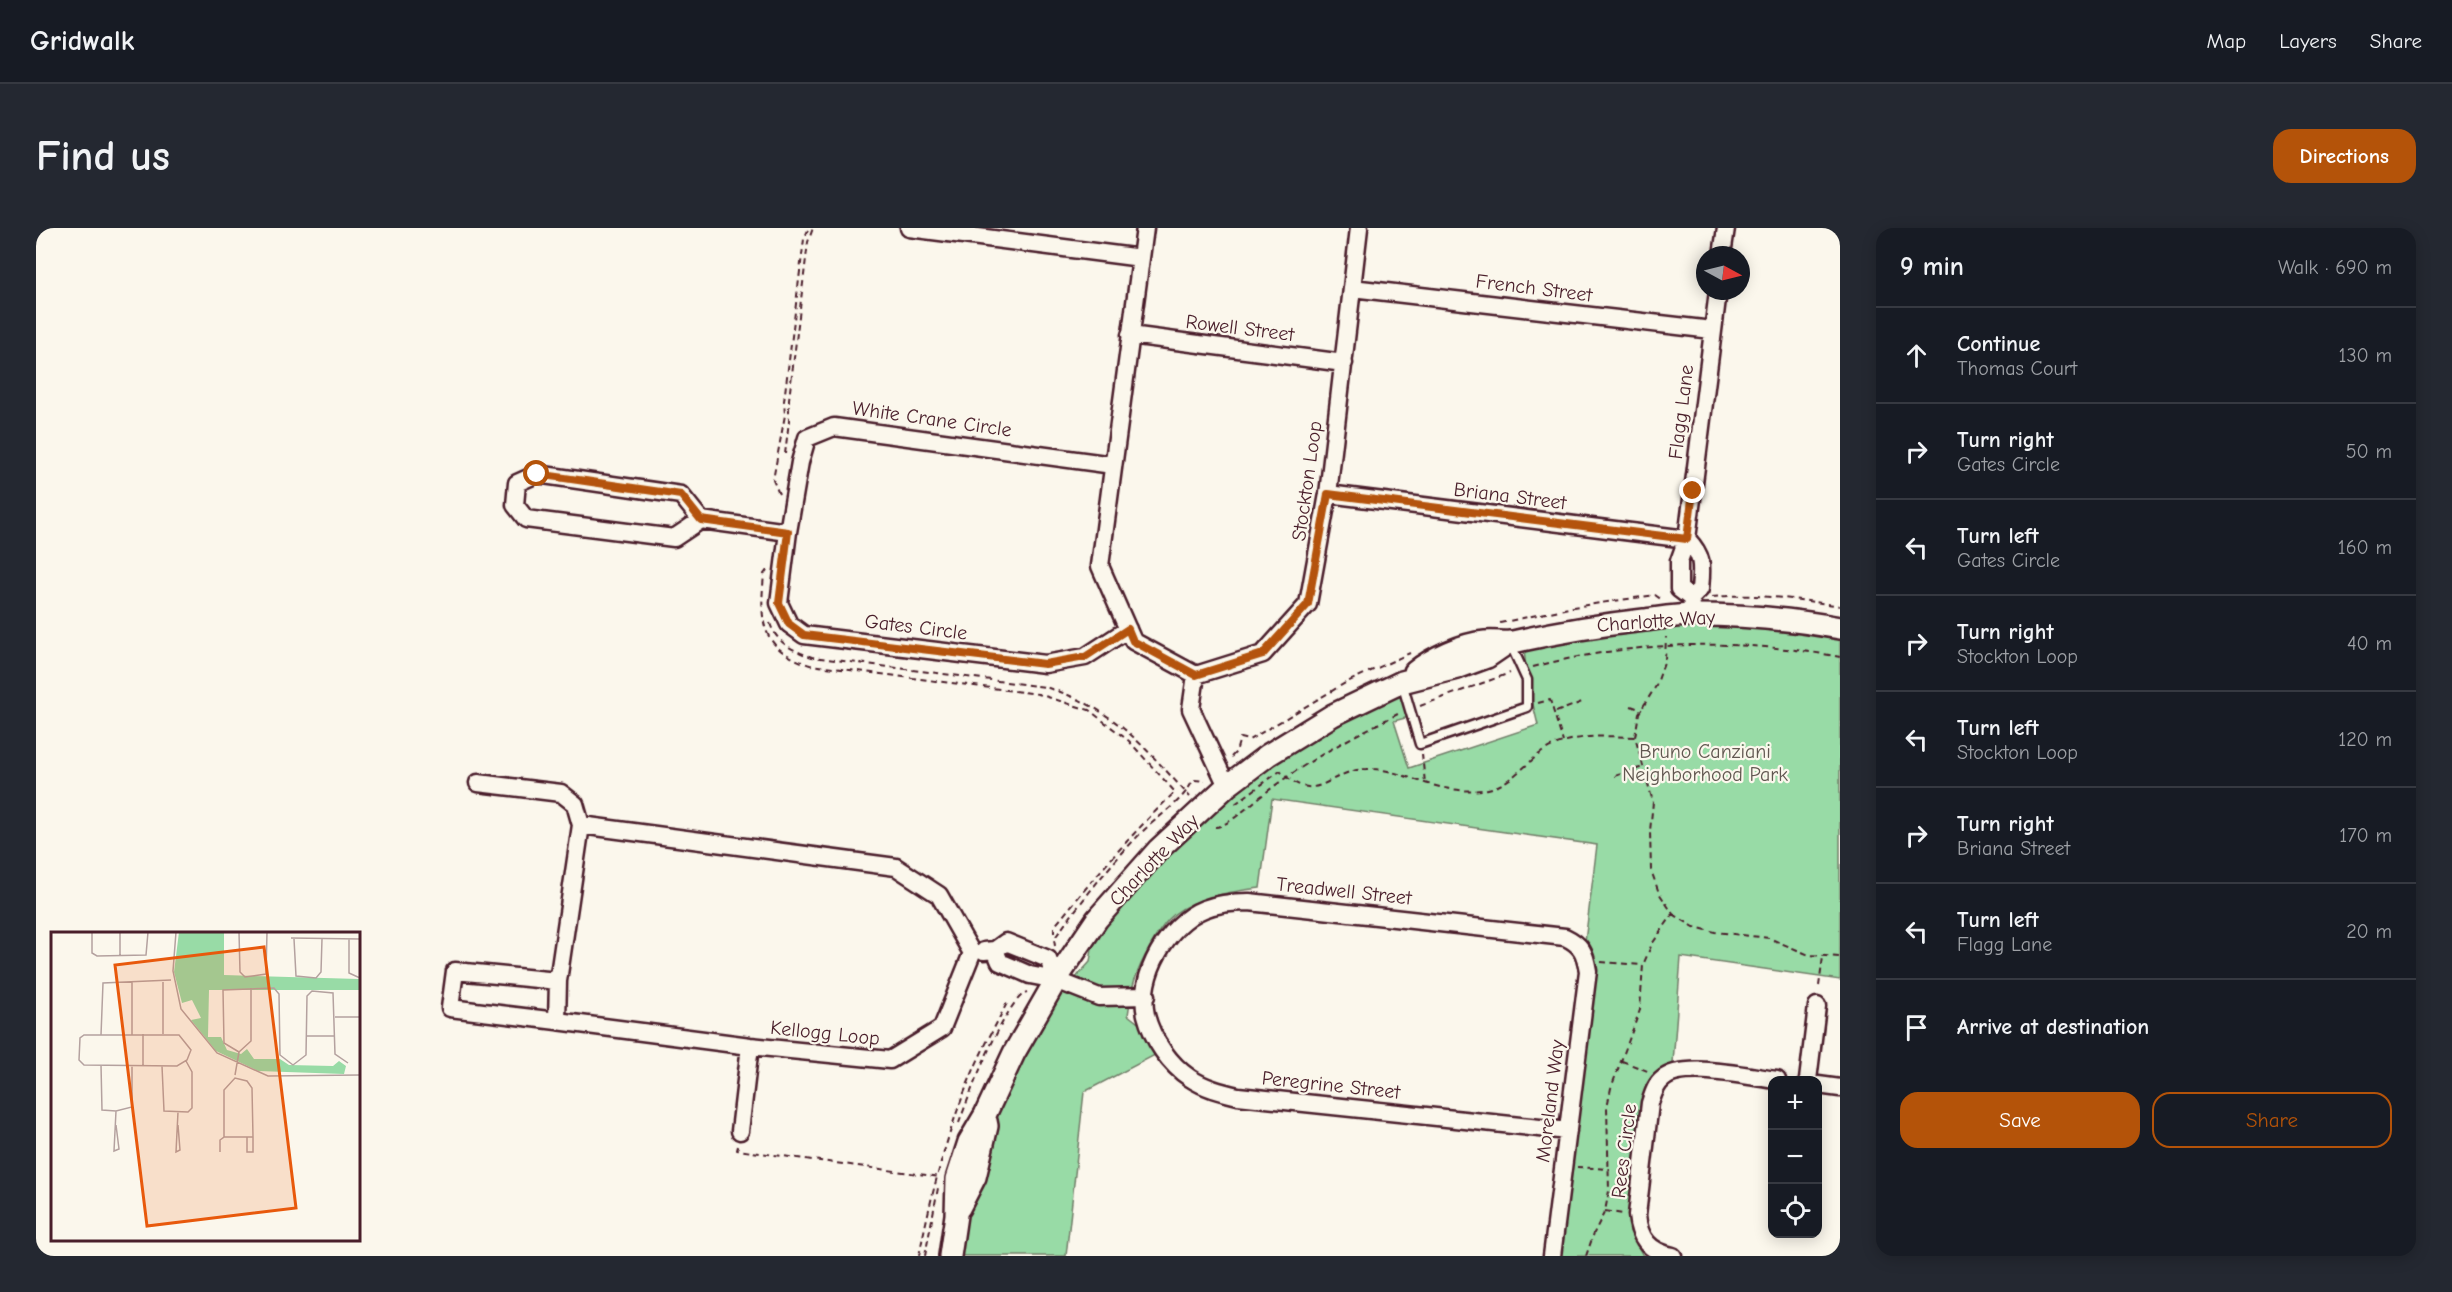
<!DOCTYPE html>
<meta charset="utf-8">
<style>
:root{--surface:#171b24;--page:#242831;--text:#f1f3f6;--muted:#9ea1a6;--line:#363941;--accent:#b45309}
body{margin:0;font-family:"Comic Neue",sans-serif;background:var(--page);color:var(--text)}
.controls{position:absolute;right:18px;bottom:18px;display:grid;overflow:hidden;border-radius:12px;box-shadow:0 3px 15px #0003}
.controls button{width:54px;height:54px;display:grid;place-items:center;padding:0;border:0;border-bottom:2px solid var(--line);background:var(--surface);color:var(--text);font:30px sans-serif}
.compass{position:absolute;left:1660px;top:18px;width:54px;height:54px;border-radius:50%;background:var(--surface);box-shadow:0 3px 15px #0003;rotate:97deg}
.stop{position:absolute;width:18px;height:18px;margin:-14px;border:4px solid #b45309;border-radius:50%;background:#fff}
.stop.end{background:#b45309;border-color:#fff;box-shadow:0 2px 6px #0008}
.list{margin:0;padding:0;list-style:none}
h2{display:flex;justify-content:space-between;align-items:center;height:78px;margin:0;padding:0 24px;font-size:26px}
h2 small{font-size:20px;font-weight:400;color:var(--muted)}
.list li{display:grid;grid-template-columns:39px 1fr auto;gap:18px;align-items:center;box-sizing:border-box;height:96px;padding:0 24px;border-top:2px solid var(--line)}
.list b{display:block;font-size:22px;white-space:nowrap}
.list p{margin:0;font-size:20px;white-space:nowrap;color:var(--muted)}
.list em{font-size:20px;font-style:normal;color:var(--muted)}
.actions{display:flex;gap:12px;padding:18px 24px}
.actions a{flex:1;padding:14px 0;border:2px solid var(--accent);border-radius:18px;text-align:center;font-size:21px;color:var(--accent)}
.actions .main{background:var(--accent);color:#fff}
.icon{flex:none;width:33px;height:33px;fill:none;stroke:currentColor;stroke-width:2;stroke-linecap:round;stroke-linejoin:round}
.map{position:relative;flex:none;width:1804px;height:1028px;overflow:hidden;border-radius:18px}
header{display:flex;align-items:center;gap:36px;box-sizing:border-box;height:84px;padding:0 30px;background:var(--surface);border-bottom:2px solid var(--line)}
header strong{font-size:28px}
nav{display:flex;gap:33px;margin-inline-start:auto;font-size:21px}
.intro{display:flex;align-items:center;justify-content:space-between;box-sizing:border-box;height:144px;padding:0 36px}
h1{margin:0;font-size:42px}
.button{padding:15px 27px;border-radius:18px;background:var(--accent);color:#fff;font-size:21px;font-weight:700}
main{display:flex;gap:36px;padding:0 36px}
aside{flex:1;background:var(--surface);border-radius:18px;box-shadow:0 3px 15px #0003}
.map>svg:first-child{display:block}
.green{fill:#98dba6;stroke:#717d68;stroke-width:1.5}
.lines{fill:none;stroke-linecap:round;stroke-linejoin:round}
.service-casing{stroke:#4a1f2b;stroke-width:13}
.minor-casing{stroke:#4a1f2b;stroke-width:21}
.tertiary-casing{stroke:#4a1f2b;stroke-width:26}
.path{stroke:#4a1f2b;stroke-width:2;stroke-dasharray:6 4.5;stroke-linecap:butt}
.service{stroke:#fbf7ec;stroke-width:8}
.minor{stroke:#fbf7ec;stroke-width:16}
.tertiary{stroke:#fbf7ec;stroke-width:21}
.route{stroke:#b45309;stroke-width:8}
.labels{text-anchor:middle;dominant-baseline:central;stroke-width:4.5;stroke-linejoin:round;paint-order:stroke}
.street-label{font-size:20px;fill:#4a1f2b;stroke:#fbf7ec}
.park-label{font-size:20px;fill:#615750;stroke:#fbf7ec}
.inset-road{fill:none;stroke:#b4a19f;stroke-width:1.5}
.view{fill:#e8590c;fill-opacity:0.15;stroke:#e8590c;stroke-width:3}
.inset-edge{fill:none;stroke:#4a1f2b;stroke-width:3}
</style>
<header>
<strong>Gridwalk</strong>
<nav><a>Map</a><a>Layers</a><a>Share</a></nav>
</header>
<div class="intro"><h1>Find us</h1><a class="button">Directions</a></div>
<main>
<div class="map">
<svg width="1804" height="1028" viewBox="0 0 1804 1028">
<rect width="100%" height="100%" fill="#fbf7ec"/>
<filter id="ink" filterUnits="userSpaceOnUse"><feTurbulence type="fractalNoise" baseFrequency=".0167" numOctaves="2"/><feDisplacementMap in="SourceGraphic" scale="12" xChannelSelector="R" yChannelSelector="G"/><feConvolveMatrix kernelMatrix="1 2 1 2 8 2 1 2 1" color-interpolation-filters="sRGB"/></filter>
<g filter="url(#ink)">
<!-- green -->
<path class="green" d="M 1613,399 L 1708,399 L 1804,409 L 1804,752 L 1645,729 L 1637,835 L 1620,848 L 1608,875 L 1594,1003 L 1607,1028 L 1510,1028 L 1561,617 L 1236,571 L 1224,660 C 1196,663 1153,670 1133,691 C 1121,703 1105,734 1099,751 C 1095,762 1094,775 1092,787 L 1106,798 L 1119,827 L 1048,864 L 1030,1028 L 922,1028 L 929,987 L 961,885 L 1006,787 L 1054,734 L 1058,708 L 1136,617 L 1205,558 L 1304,493 L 1358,467 L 1366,470 L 1373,489 L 1358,493 L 1373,540 L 1502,497 L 1491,452 L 1488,420 Z"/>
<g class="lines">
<defs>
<path id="service" d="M 1366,455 L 1384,516 L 1491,479 L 1491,452 L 1474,415"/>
<path id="minor" d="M 873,0 L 1105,30
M 1109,0 L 1064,338 L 1097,413 L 1160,447 L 1227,426 L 1272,376 L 1292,266 L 1323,0
M 1686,27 L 1690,0
M 1316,60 L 1676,102
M 1094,107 L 1308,135
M 1077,237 L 798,199 L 771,210 L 764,234 L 752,304 L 743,375 L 753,396 L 768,407 L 1009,436 L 1049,429 L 1092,401
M 1292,266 L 1651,311
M 665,292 L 638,310 L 490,291 L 479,277 L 481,255 L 501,246 L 645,267 L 665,292 L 752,304
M 1651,311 C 1668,329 1666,338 1664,361 L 1655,370 L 1656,379
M 1655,370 L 1643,361 L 1643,333 L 1651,311 L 1682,63
M 1160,447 L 1155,481 L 1191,558
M 442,555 L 525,565 L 539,576 L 545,597 L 522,753 L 521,793 L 714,818 L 854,832 L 906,800 L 936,725 L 903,667 L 860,639 L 545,597
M 959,722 L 964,734 L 994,747 L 1020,752 L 1063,769 L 1110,768
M 948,723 L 959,722 L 970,714 L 1012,731 L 1020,752
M 521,793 L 414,780 L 419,743 L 522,753
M 1772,852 L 1781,778
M 1782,857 L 1804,860
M 704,903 L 714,818
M 1516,1028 L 1552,743 C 1549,725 1546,717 1529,709 L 1213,674 C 1197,674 1183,675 1168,681 C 1132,695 1101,748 1110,787 C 1116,811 1134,837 1154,850 C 1169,860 1185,864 1202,868 L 1532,903
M 1637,1028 C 1614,1024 1603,1011 1601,987 L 1614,875 C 1617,867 1619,857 1627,851 C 1647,833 1714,849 1741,852"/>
<path id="tertiary" d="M 1379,444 C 1396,430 1426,416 1449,414 C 1459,413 1468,415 1477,414 C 1521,404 1563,397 1608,392 C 1624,390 1641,387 1658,387 C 1707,387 1756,391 1804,400
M 923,980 L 939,949 L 951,898 L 950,893
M 914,1028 L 920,987 L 921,951 L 933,914 L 949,887 L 978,825 L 1020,752 L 1061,691 L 1122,622 L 1191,558 L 1232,527 L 1297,487 L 1366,454 L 1421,440 L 1451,429 L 1473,414"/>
</defs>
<!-- service casing -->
<use href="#service" class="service-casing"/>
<!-- minor casing -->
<use href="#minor" class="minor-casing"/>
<!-- tertiary casing -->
<use href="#tertiary" class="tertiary-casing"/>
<!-- path -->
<path class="path" d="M 749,226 L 753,193 L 753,171 L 772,14 L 777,0
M 743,266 L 737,252 L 749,187 L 748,173 L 768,11 L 773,0
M 731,342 L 728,346 C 724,393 723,420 774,437 L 1002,466 L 1053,482 L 1093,513 L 1139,564 C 1095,606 1056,652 1018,699 L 1018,709
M 1676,369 C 1719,365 1761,371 1804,378
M 734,395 C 740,415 758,423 776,429 L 1009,459 C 1078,479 1108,519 1154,569
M 1464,395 L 1537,379 L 1619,367 L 1626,372
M 1497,439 C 1596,413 1704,410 1804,429
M 1502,475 L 1514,472 L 1527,514
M 1384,478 L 1474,445
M 1595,478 L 1606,482
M 1520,484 L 1546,474
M 1386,526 L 1389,555
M 1195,529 L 1200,524 L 1204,510 L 1213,512 L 1311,454 L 1374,425
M 1579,548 L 1607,539
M 1199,576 L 1244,543 C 1282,580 1291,542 1331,541 C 1352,540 1370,549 1389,555 C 1409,561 1431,565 1452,561 C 1474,557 1492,533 1509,522 C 1535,506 1570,508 1599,509
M 1179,599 C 1190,600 1215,576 1224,569 C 1267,535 1316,508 1364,485
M 1637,686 L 1658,699 L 1679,704 L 1733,710 L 1773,727 L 1804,729
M 1019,718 L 1018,711 C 1045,674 1073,637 1106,604 C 1122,588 1148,573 1157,552 L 1169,553
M 1565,734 L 1607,737
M 1783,758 L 1787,729
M 1586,833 L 1614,844
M 923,895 C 932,870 969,772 991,764
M 702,918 L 701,922 L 905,949
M 1541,939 L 1574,941
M 1569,983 L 1587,986
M 883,1028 C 896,963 912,899 939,839 C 949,816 961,795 972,773
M 889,1028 L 902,960
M 1550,1028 L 1558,1005 L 1569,983 L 1573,963 L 1571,879 L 1575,860 L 1604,782 L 1607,737 L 1616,716 L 1637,686 L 1623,665 L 1615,642 L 1614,603 L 1617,574 L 1599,509 L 1603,485 L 1620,458 L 1629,432 L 1630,409"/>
<!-- service -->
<use href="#service" class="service"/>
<!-- minor -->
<use href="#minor" class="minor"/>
<!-- tertiary -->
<use href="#tertiary" class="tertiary"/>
</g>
</g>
<g class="lines" filter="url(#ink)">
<!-- route -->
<path class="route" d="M 501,246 L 645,267 L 665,292 L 752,304 L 743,375 L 753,396 L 768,407 L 1009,436 L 1049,429 L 1092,401 L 1097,413 L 1160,447 L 1227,426 L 1272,376 L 1292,266 L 1651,311 L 1657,263"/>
</g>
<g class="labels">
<!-- street labels -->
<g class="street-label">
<text transform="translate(1498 60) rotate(7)">French Street</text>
<text transform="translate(1204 100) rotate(7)">Rowell Street</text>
<text transform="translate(1645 184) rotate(-83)">Flagg Lane</text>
<text transform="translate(896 191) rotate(8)">White Crane Circle</text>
<text transform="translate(1271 253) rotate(-82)">Stockton Loop</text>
<text transform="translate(1474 268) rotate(7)">Briana Street</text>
<text transform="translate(1620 393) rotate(-4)">Charlotte Way</text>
<text transform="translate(880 399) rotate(7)">Gates Circle</text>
<text transform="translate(1118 632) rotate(-46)">Charlotte Way</text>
<text transform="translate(1308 663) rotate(6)">Treadwell Street</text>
<text transform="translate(789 805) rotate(6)">Kellogg Loop</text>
<text transform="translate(1295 857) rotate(6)">Peregrine Street</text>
<text transform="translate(1514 873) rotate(-83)">Moreland Way</text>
<text transform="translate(1588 923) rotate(-83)">Rees Circle</text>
</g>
<!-- park labels -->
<g class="park-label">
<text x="1669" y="523">Bruno Canziani<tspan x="1669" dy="23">Neighborhood Park</tspan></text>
</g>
</g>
<!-- overview -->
<g transform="translate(15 704)">
<rect width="309" height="309" fill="#fbf7ec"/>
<path d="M 128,0 L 173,0 L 173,43 L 308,47 L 309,58 L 158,58 L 157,105 L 170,105 L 176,118 L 190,122 L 196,117 L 203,127 L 229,127 L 238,133 L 282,134 L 288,129 L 295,134 L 293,142 L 207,139 L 165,119 L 140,88 L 150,86 L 141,68 L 131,71 L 123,40 Z" fill="#98dba6"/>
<path class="inset-road" d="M 41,0 L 41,21 L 46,24 L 95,23 L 97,0M 125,0 L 122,39 L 130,77 L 166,121 L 217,144 L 309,143M 188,0 L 189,40 L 194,45 L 215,42 L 216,0M 240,6 L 309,7M 243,7 L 245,44 L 265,46 L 270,40 L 271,7M 298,7 L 298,41 L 309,46M 69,24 L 69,0M 81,50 L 81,103M 284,85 L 309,85M 112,102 L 112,50M 33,103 L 128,103 L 140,118 L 136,128 L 126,134 L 33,133 L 28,128 L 29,106 ZM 50,103 L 52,51 L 120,48M 256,104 L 283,104M 188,120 L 173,111 L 172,58 L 223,56 L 228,62 L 229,123 L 242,133M 188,120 L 200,109 L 200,56M 50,133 L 51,178 L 65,179 L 81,175 L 81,134M 242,133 L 255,123 L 256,64 L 261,59 L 282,61 L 284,122 L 297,131M 92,134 L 92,102M 111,134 L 113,179 L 137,180 L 141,176 L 141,140 L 135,129M 184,143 L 188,120M 65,179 L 63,219 L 68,217 L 65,193M 127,193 L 129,218 L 125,220 L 127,180M 196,205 L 196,220 L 202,220 L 202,205M 169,220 L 169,208 L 173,205 L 173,158 L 184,146 L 196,149 L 201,156 L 202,205 L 173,205"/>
<path class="view" d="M 213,15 L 245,276 L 96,294 L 64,33 Z"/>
<rect width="309" height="309" class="inset-edge"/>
</g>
</svg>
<div class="controls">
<button>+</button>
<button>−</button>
<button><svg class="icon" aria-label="locate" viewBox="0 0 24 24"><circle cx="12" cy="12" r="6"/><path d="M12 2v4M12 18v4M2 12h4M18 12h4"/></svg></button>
</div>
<svg class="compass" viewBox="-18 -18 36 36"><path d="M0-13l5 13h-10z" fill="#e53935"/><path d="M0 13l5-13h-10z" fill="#9ea1a6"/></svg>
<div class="stop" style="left:501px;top:246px"></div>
<div class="stop end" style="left:1657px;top:263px"></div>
</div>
<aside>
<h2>9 min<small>Walk · 690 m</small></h2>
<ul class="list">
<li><svg class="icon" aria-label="ahead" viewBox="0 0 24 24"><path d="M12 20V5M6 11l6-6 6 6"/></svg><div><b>Continue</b><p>Thomas Court</p></div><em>130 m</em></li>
<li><svg class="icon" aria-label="right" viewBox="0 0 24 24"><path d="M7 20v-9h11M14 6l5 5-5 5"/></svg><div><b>Turn right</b><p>Gates Circle</p></div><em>50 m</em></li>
<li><svg class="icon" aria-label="left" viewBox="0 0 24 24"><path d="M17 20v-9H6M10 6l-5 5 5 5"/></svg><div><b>Turn left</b><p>Gates Circle</p></div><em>160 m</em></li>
<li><svg class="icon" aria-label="right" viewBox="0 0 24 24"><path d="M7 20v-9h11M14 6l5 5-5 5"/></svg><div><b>Turn right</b><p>Stockton Loop</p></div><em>40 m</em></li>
<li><svg class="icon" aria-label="left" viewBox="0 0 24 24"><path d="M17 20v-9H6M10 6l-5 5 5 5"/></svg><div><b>Turn left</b><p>Stockton Loop</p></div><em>120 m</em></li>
<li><svg class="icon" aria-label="right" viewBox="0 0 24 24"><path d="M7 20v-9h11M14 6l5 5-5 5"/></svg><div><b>Turn right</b><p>Briana Street</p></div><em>170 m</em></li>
<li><svg class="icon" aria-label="left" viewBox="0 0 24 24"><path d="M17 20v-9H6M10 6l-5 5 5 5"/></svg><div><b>Turn left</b><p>Flagg Lane</p></div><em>20 m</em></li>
<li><svg class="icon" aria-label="arrive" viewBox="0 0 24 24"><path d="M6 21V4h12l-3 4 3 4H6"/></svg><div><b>Arrive at destination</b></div></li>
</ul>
<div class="actions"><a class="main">Save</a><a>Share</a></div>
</aside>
</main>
